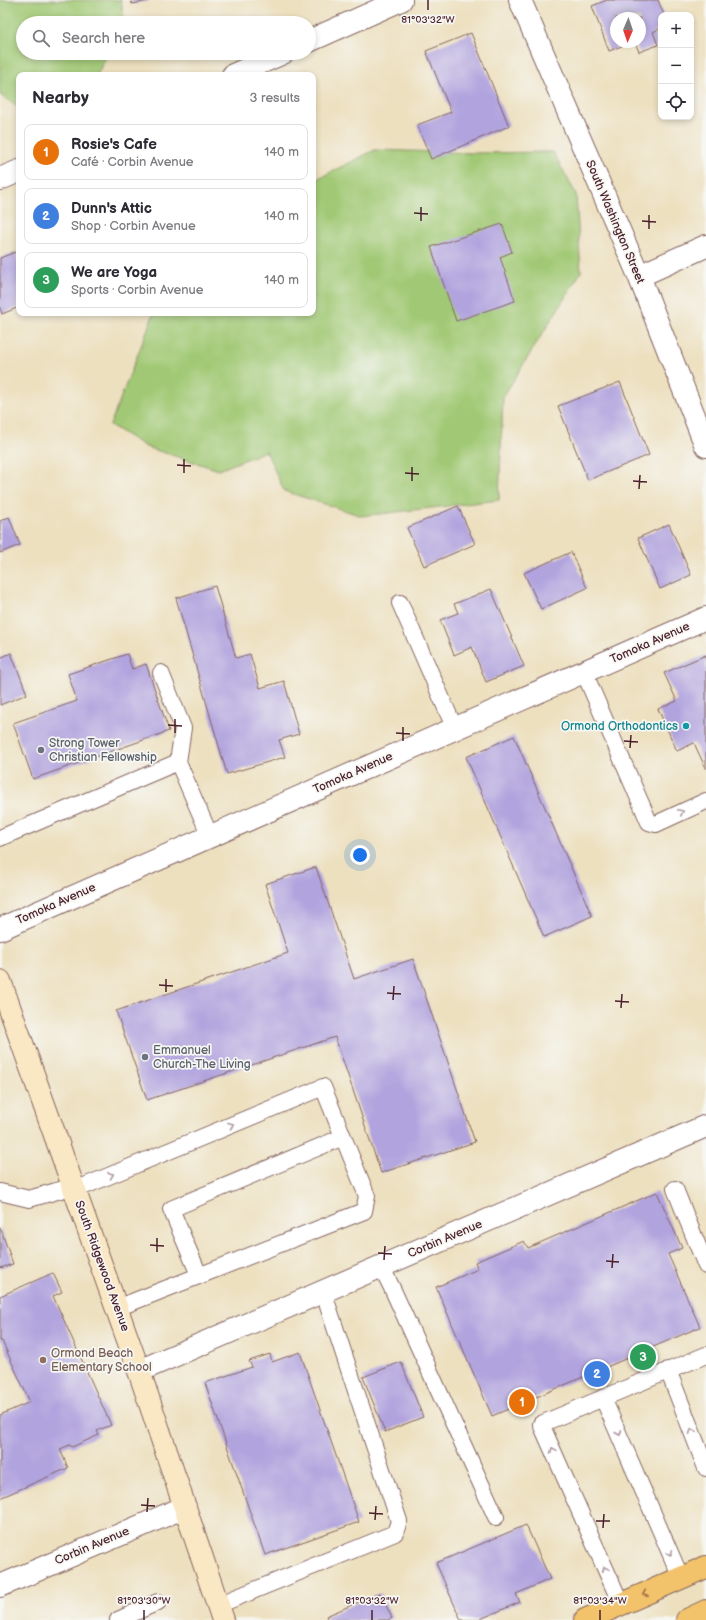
<!DOCTYPE html>
<meta charset="utf-8">
<style>
:root{--surface:#fff;--page:#f7f7f7;--text:#2b2b33;--muted:#7c7c81;--line:#e1e1e2;--accent:#1a73e8}
body{margin:0;font-family:"Balsamiq Sans",sans-serif;background:var(--page);color:var(--text)}
.controls{position:absolute;right:12px;top:12px;display:grid;overflow:hidden;border-radius:8px;box-shadow:0 2px 6px #0003}
.controls button{width:36px;height:36px;display:grid;place-items:center;padding:0;border:0;border-bottom:1px solid var(--line);background:var(--surface);color:var(--text);font:20px sans-serif}
.compass{position:absolute;left:610px;top:12px;width:36px;height:36px;border-radius:50%;background:var(--surface);box-shadow:0 2px 6px #0003;rotate:182deg}
.you{position:absolute;left:360px;top:855px;width:14px;height:14px;margin:-10px;border:3px solid #fff;border-radius:50%;background:#1a73e8;box-shadow:0 0 0 6px #1a73e833}
.badge{display:grid;place-items:center;width:26px;height:26px;border-radius:50%;background:var(--accent);color:#fff;font-size:13px;font-weight:700}
.pin{position:absolute;translate:-50% -50%;border:2px solid #fff;box-shadow:0 1px 4px #0006}
.list{margin:0;padding:0;list-style:none}
h2{display:flex;justify-content:space-between;align-items:center;height:52px;margin:0;padding:0 16px;font-size:17px}
h2 small{font-size:13px;font-weight:400;color:var(--muted)}
.list li{display:grid;grid-template-columns:26px 1fr auto;gap:12px;align-items:center;box-sizing:border-box;height:56px;margin:0 8px 8px;padding:0 8px;border:1px solid var(--line);border-radius:8px}
.list b{display:block;font-size:15px;white-space:nowrap}
.list p{margin:0;font-size:13px;white-space:nowrap;color:var(--muted)}
.list em{font-size:13px;font-style:normal;color:var(--muted)}
.icon{flex:none;width:22px;height:22px;fill:none;stroke:currentColor;stroke-width:2;stroke-linecap:round;stroke-linejoin:round}
.map{position:relative;flex:none;width:706px;height:1620px;overflow:hidden}
.search{position:absolute;background:var(--surface);box-shadow:0 2px 6px #0003;left:16px;top:16px;width:300px;height:44px;display:flex;align-items:center;gap:10px;box-sizing:border-box;padding:0 14px;border-radius:22px;color:var(--muted);font-size:15px}
.panel{position:absolute;background:var(--surface);box-shadow:0 2px 6px #0003;left:16px;top:72px;width:300px;height:244px;border-radius:8px}
.map>svg:first-child{display:block}
.green{fill:#a1c975;stroke:#767450}
.building{fill:#b1a3de}
.lines{fill:none;stroke-linecap:round;stroke-linejoin:round}
.lane-casing{stroke:#83635f;stroke-width:18}
.street-casing{stroke:#83635f;stroke-width:24}
.secondary-casing{stroke:#83635f;stroke-width:24}
.primary-casing{stroke:#83635f;stroke-width:24}
.lane{stroke:#fff;stroke-width:16}
.street{stroke:#fff;stroke-width:22}
.secondary{stroke:#fae7c3;stroke-width:22}
.primary{stroke:#f2c36a;stroke-width:22}
.oneway{stroke:#ae9aa0}
.oneway2{stroke:#9e714a}
.ticks{fill:none;stroke:#4a1f2b;stroke-width:1.5}
.culture-dot{fill:#0f9aa8;stroke:#f6f6f2;stroke-width:1.5}
.worship-dot{fill:#6b7280;stroke:#f6f6f2;stroke-width:1.5}
.education-dot{fill:#8d6e63;stroke:#f6f6f2;stroke-width:1.5}
.labels{text-anchor:middle;dominant-baseline:central;stroke-width:3.5;stroke-linejoin:round;paint-order:stroke}
.street-label{font-size:12px;fill:#4a1f2b;stroke:#f6f6f2}
.culture-label{font-size:12px;fill:#0d838f;stroke:#f6f6f2;text-anchor:end}
.worship-label{font-size:12px;fill:#5b616d;stroke:#f6f6f2;text-anchor:start}
.education-label{font-size:12px;fill:#785e54;stroke:#f6f6f2;text-anchor:start}
.ticks-label{font-size:10px;text-anchor:middle;fill:#4a1f2b;stroke:#f6f6f2;stroke-width:3.5;stroke-linejoin:round;paint-order:stroke}
</style>
<div class="map">
<svg width="706" height="1620" viewBox="0 0 706 1620">
<rect width="100%" height="100%" fill="#f6f6f2"/>
<filter id="ink" filterUnits="userSpaceOnUse"><feTurbulence type="fractalNoise" baseFrequency=".025" numOctaves="2"/><feDisplacementMap in="SourceGraphic" scale="8" xChannelSelector="R" yChannelSelector="G"/><feConvolveMatrix kernelMatrix="1 2 1 2 8 2 1 2 1" color-interpolation-filters="sRGB"/></filter>
<filter id="wash" filterUnits="userSpaceOnUse"><feTurbulence type="fractalNoise" baseFrequency=".012" numOctaves="4" result="noise"/><feDisplacementMap in="SourceGraphic" scale="16" xChannelSelector="R" yChannelSelector="G"/><feGaussianBlur stdDeviation="0.9" result="paint"/><feColorMatrix in="noise" values="0 0 0 0 0 0 0 0 0 0 0 0 0 0 0 0 0 1.4 0 .05"/><feComposite in="paint" operator="in"/></filter>
<g filter="url(#wash)">
<rect width="100%" height="100%" fill="#ede0bf"/>
<!-- green -->
<path class="green" d="M 0,0 L 121,0 L 124,21 L 123,23 L 23,23 L 23,53 L 108,53 L 97,75 L 19,75 L 19,108 L 0,95 Z
M 375,150 L 474,153 L 553,152 L 576,194 L 581,272 L 503,397 L 499,500 L 362,516 L 284,491 L 266,451 L 219,470 L 146,447 L 110,425 L 154,313 L 313,313 L 313,181 Z"/>
<g id="blocks">
<!-- building -->
<path class="building" d="M 131,0 L 149,0 L 149,1 L 132,4 Z
M 607,0 L 658,0 L 664,15 L 661,15 L 661,28 L 653,32 L 658,45 L 639,52 L 635,42 L 640,42 L 640,18 L 616,18 L 616,42 L 632,42 L 609,51 L 592,6 Z
M 471,33 L 509,126 L 431,159 L 417,125 L 451,112 L 426,51 Z
M 502,224 L 512,252 L 500,257 L 515,301 L 456,321 L 431,247 Z
M 15,252 L 19,263 L 19,307 L 2,314 L 0,308 L 0,258 Z
M 620,382 L 649,455 L 588,480 L 558,406 Z
M 458,506 L 475,544 L 424,566 L 407,528 Z
M 9,517 L 20,545 L 0,553 L 0,521 Z
M 669,524 L 691,575 L 660,589 L 638,538 Z
M 571,552 L 587,588 L 541,609 L 524,573 Z
M 215,586 L 236,658 L 250,654 L 260,688 L 284,681 L 299,734 L 279,740 L 285,757 L 227,774 L 176,598 Z
M 491,589 L 524,666 L 486,682 L 472,647 L 454,655 L 440,620 L 458,613 L 454,604 Z
M 11,653 L 27,694 L 0,705 L 0,658 Z
M 127,654 L 132,669 L 146,664 L 169,731 L 33,779 L 13,723 L 77,701 L 68,674 Z
M 706,655 L 706,769 L 694,743 L 677,751 L 658,709 L 677,701 L 664,673 Z
M 514,736 L 592,916 L 544,937 L 466,757 Z
M 316,867 L 354,979 L 413,959 L 475,1142 L 381,1173 L 335,1037 L 147,1100 L 116,1011 L 288,953 L 265,884 Z
M 657,1192 L 682,1248 L 668,1254 L 700,1327 L 492,1416 L 436,1287 L 478,1269 L 475,1262 L 524,1241 L 528,1248 Z
M 0,1227 L 13,1264 L 0,1268 Z
M 53,1273 L 62,1292 L 53,1296 L 111,1425 L 97,1431 L 99,1435 L 72,1447 L 70,1445 L 60,1449 L 68,1468 L 0,1498 L 0,1415 L 30,1402 L 2,1341 L 0,1341 L 0,1296 Z
M 300,1352 L 359,1522 L 265,1555 L 205,1383 L 252,1367 L 249,1361 L 270,1354 L 272,1362 Z
M 401,1362 L 423,1417 L 385,1432 L 363,1377 Z
M 526,1525 L 550,1579 L 516,1594 L 520,1602 L 478,1620 L 461,1620 L 436,1563 Z
M 380,1593 L 392,1618 L 388,1620 L 328,1620 L 326,1616 Z"/>
</g>
</g>
<g filter="url(#ink)">
<use href="#blocks" fill-opacity="0" stroke="#83635f" stroke-width="1"/>
<g class="lines">
<defs>
<path id="lane" d="M 400,603 L 455,729
M 584,672 L 649,822 L 656,824 L 706,801
M 161,673 L 183,728 L 178,762
M 0,838 L 178,762 L 210,836
M 675,1189 L 706,1266
M 75,1190 L 323,1087 L 367,1196 L 364,1211 L 117,1308
M 0,1192 L 29,1199 L 74,1186
M 381,1266 L 392,1288 L 496,1517
M 199,1275 L 171,1209 L 343,1137
M 668,1370 L 706,1468
M 603,1398 L 681,1578
M 621,1604 L 541,1424 L 706,1355
M 218,1605 L 395,1533 L 399,1521 L 323,1291
M 118,1620 L 158,1602"/>
<path id="street" d="M 520,0 L 639,276 L 706,446
M 309,41 L 401,0
M 233,75 L 283,53
M 0,179 L 19,171
M 639,276 L 706,246
M 0,929 L 706,618
M 139,1371 L 706,1126
M 0,1586 L 185,1507"/>
<path id="secondary" d="M 0,981 L 139,1371 L 223,1620"/>
<path id="primary" d="M 585,1620 L 706,1567
M 687,1620 L 706,1611"/>
</defs>
<!-- lane casing -->
<use href="#lane" class="lane-casing"/>
<!-- street casing -->
<use href="#street" class="street-casing"/>
<!-- secondary casing -->
<use href="#secondary" class="secondary-casing"/>
<!-- primary casing -->
<use href="#primary" class="primary-casing"/>
<!-- lane -->
<use href="#lane" class="lane"/>
<!-- street -->
<use href="#street" class="street"/>
<!-- secondary -->
<use href="#secondary" class="secondary"/>
<!-- primary -->
<use href="#primary" class="primary"/>
</g>
<!-- one-way arrows -->
<defs><path id="oneway-chevron" d="M-2-3.5L2.5 0L-2 3.5" fill="none" stroke-width="1.6" stroke-linecap="round" stroke-linejoin="round"/></defs>
<g class="oneway">
<use href="#oneway-chevron" transform="translate(681 812) rotate(-25)"/>
<use href="#oneway-chevron" transform="translate(231 1125) rotate(-22)"/>
<use href="#oneway-chevron" transform="translate(111 1175) rotate(-22)"/>
<use href="#oneway-chevron" transform="translate(692 1431) rotate(-112)"/>
<use href="#oneway-chevron" transform="translate(619 1433) rotate(67)"/>
<use href="#oneway-chevron" transform="translate(553 1450) rotate(-114)"/>
<use href="#oneway-chevron" transform="translate(670 1553) rotate(67)"/>
<use href="#oneway-chevron" transform="translate(605 1569) rotate(-114)"/>
</g>
<use class="oneway2" href="#oneway-chevron" transform="translate(645 1594) rotate(156)"/>
</g>
<!-- ticks -->
<path class="ticks" d="M 428,10 L 428,0M 414,213 L 428,214M 421,221 L 421,207M 642,221 L 656,222M 649,229 L 649,215M 177,465 L 191,466M 184,473 L 184,459M 405,473 L 419,474M 412,481 L 412,467M 633,481 L 647,482M 639,489 L 640,475M 168,725 L 182,726M 175,733 L 175,719M 396,733 L 410,734M 403,741 L 403,727M 624,741 L 638,742M 630,748 L 631,735M 159,985 L 173,986M 166,992 L 166,979M 387,993 L 401,994M 393,1000 L 394,986M 615,1001 L 629,1002M 621,1008 L 622,994M 150,1245 L 164,1246M 157,1252 L 157,1238M 378,1253 L 392,1254M 384,1260 L 385,1246M 606,1261 L 619,1262M 612,1268 L 613,1254M 141,1505 L 155,1506M 147,1512 L 148,1498M 369,1513 L 383,1514M 375,1520 L 376,1506M 596,1521 L 610,1521M 603,1528 L 604,1514M 144,1620 L 144,1610M 372,1620 L 372,1610M 600,1620 L 600,1610"/>
<!-- markers -->
<circle class="culture-dot" cx="686" cy="726" r="4"/>
<g class="worship-dot">
<circle cx="41" cy="750" r="4"/>
<circle cx="145" cy="1057" r="4"/>
</g>
<circle class="education-dot" cx="43" cy="1360" r="4"/>
<g class="labels">
<!-- street labels -->
<g class="street-label">
<text transform="translate(615 222) rotate(67)">South Washington Street</text>
<text transform="translate(650 643) rotate(-24)">Tomoka Avenue</text>
<text transform="translate(353 773) rotate(-24)">Tomoka Avenue</text>
<text transform="translate(56 904) rotate(-24)">Tomoka Avenue</text>
<text transform="translate(445 1239) rotate(-23)">Corbin Avenue</text>
<text transform="translate(102 1266) rotate(70)">South Ridgewood Avenue</text>
<text transform="translate(92 1546) rotate(-23)">Corbin Avenue</text>
</g>
<!-- culture labels -->
<g class="culture-label">
<text x="678" y="726">Ormond Orthodontics</text>
</g>
<!-- worship labels -->
<g class="worship-label">
<text x="49" y="743">Strong Tower<tspan x="49" dy="14">Christian Fellowship</tspan></text>
<text x="153" y="1050">Emmanuel<tspan x="153" dy="14">Church-The Living</tspan></text>
</g>
<!-- education labels -->
<g class="education-label">
<text x="51" y="1353">Ormond Beach<tspan x="51" dy="14">Elementary School</tspan></text>
</g>
</g>
<g class="ticks-label">
<text x="428" y="23">81°03'32"W</text>
<text x="144" y="1604">81°03'30"W</text>
<text x="372" y="1604">81°03'32"W</text>
<text x="600" y="1604">81°03'34"W</text>
</g>
</svg>
<div class="controls">
<button>+</button>
<button>−</button>
<button><svg class="icon" aria-label="locate" viewBox="0 0 24 24"><circle cx="12" cy="12" r="6"/><path d="M12 2v4M12 18v4M2 12h4M18 12h4"/></svg></button>
</div>
<svg class="compass" viewBox="-18 -18 36 36"><path d="M0-13l5 13h-10z" fill="#e53935"/><path d="M0 13l5-13h-10z" fill="#7c7c81"/></svg>
<div class="you"></div>
<div class="pin badge" style="left:522px;top:1402px;background:#e8710a">1</div>
<div class="pin badge" style="left:597px;top:1374px;background:#3f7fe0">2</div>
<div class="pin badge" style="left:643px;top:1357px;background:#2e9e5b">3</div>
<div class="search"><svg class="icon" aria-label="search" viewBox="0 0 24 24"><circle cx="10" cy="10" r="6"/><path d="M15 15l6 6"/></svg>Search here</div>
<section class="panel">
<h2>Nearby<small>3 results</small></h2>
<ul class="list">
<li><span class="badge" style="background:#e8710a">1</span><div><b>Rosie's Cafe</b><p>Café · Corbin Avenue</p></div><em>140 m</em></li>
<li><span class="badge" style="background:#3f7fe0">2</span><div><b>Dunn's Attic</b><p>Shop · Corbin Avenue</p></div><em>140 m</em></li>
<li><span class="badge" style="background:#2e9e5b">3</span><div><b>We are Yoga</b><p>Sports · Corbin Avenue</p></div><em>140 m</em></li>
</ul>
</section>
</div>
